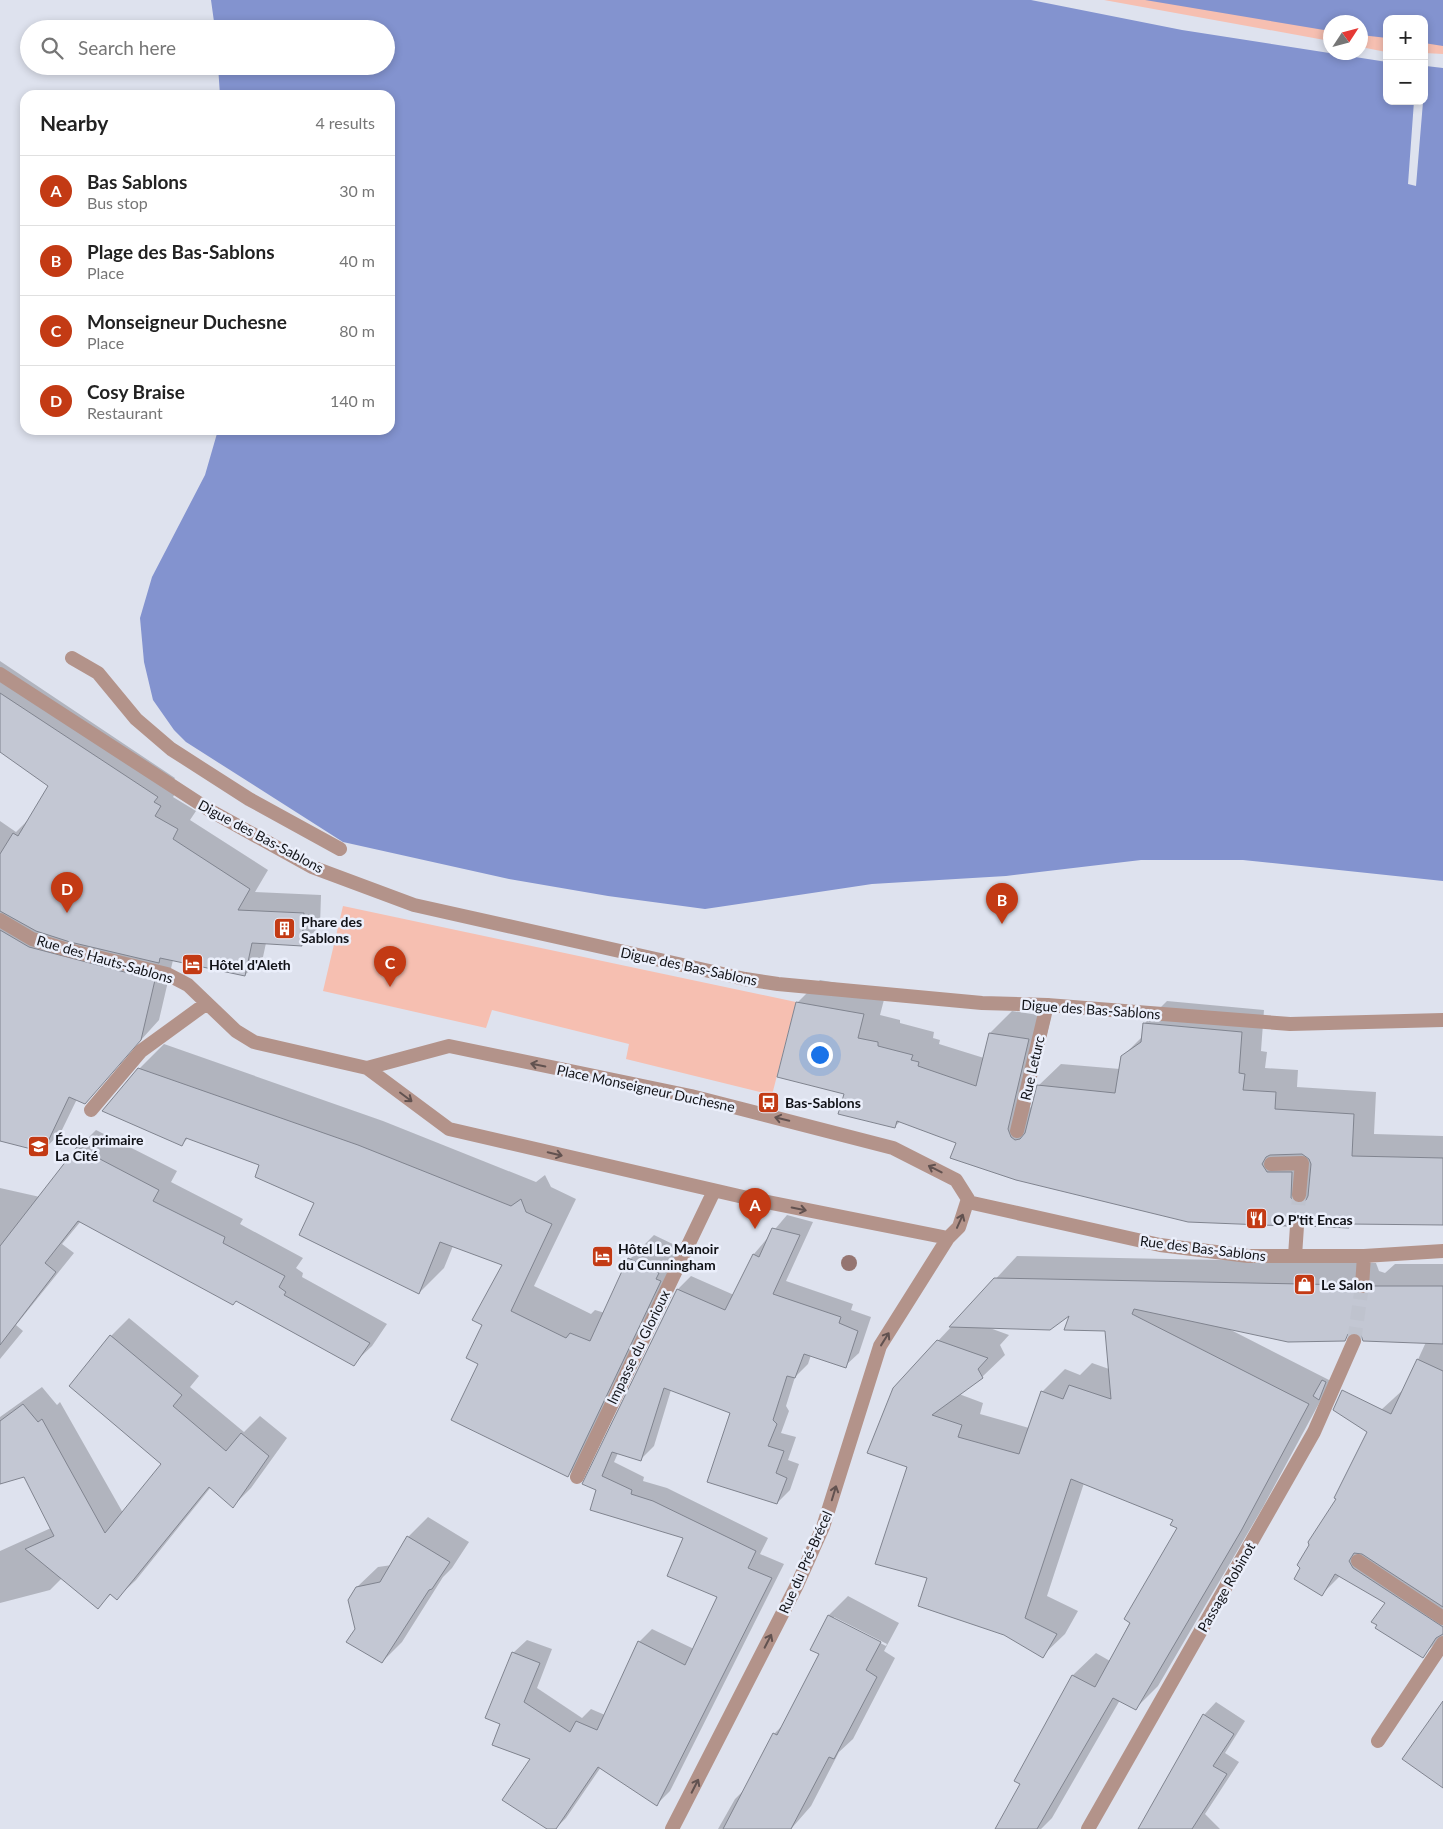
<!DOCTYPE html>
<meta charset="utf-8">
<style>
:root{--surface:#fff;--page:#f2f2f2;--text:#222;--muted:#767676;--line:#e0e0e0;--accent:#c33a14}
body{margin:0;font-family:Lato,sans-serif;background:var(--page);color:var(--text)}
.controls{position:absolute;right:15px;top:15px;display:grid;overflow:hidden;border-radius:10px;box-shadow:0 2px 8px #0003}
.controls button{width:45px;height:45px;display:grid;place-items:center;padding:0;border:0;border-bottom:1px solid var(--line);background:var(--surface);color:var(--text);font:25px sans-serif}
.compass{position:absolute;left:1323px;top:15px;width:45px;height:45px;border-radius:50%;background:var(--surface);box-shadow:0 2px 8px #0003;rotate:54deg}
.you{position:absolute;left:819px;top:1054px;width:18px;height:18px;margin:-12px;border:4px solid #fff;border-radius:50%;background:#1a73e8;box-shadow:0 0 0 8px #1a73e833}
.badge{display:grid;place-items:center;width:32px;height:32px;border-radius:50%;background:var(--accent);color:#fff;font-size:16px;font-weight:700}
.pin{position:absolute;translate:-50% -41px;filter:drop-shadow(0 1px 2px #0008)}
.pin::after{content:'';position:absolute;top:26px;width:18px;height:15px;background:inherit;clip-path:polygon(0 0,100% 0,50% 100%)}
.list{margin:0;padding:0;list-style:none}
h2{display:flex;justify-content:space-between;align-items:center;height:65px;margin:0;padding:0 20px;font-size:21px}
h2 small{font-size:16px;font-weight:400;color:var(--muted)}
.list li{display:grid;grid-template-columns:32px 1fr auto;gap:15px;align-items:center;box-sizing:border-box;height:70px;padding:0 20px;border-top:1px solid var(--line)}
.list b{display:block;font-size:19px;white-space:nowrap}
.list p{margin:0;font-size:16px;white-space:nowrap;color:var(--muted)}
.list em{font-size:16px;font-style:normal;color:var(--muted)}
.icon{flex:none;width:28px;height:28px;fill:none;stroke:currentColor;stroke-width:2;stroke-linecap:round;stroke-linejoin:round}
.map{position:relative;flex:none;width:1443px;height:1829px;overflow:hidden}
.search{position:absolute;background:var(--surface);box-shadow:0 2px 8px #0003;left:20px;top:20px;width:375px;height:55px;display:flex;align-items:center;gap:12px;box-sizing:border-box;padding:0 18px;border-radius:28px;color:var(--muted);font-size:19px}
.panel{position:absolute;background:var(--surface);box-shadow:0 2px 8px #0003;left:20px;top:90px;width:375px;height:345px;border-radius:15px}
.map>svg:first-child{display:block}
.green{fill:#f6bfb1}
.water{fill:#8393cf}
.shadow{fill:#0003;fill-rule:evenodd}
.building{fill:#c3c7d3;stroke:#80848f;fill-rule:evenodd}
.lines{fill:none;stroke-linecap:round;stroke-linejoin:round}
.pedestrian-tunnel{stroke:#bfc3ce;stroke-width:14;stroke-dasharray:14 7;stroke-linecap:butt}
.minor-tunnel{stroke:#bfc3ce;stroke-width:14;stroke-dasharray:14 7;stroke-linecap:butt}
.service{stroke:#b3938a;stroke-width:14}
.pedestrian{stroke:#b3938a;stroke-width:14}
.minor{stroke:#b3938a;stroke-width:14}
.tree{fill:#957571}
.oneway{stroke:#625250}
.labels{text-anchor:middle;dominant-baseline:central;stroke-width:5;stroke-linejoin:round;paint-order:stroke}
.street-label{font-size:14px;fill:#111217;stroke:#ebeffb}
.poi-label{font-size:14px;font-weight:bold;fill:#111217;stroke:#ebeffb;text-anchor:start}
</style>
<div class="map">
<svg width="1443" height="1829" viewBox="0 0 1443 1829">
<rect width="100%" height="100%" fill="#dee2ee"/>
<!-- green -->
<path class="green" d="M 1104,0 L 1443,0 L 1443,54 L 1424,53 L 1424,19 L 1387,19 L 1386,52 L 1361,47 L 1360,22 L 1330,22 L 1330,41 Z
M 343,906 L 796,1002 L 772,1095 L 626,1059 L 629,1044 L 492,1010 L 486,1028 L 323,991 Z"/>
<!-- water -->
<path class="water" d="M 211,0 L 1031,0 L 1182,30 L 1387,62 L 1387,101 L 1414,101 L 1408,184 L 1416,186 L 1426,66 L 1443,68 L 1443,881 L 1243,860 L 1141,860 L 1006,876 L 872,884 L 705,909 L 608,896 L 509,879 L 343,842 L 186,742 L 174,730 L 153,700 L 144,662 L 140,618 L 152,577 L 205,475 L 218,430 L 390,430 L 390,95 L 220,95 L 218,66 L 386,66 L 386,29 L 215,29 Z
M 1145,0 L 1443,0 L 1443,46 L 1424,43 L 1424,19 L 1387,19 L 1387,38 L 1361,35 L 1360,22 L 1330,22 L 1330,31 Z"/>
<!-- shadow -->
<path class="shadow" d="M 0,661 L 175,778 L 172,783 L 179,787 L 173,797 L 196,811 L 190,820 L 268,870 L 255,892 L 321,895 L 320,926 L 301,945 L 266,943 L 263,957 L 245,975 L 173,960 L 159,1020 L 85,1102 L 77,1099 L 61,1132 L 43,1151 L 0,1131 L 0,821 L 16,832 L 31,817 L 50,785 L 0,751 Z
M 820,980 L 886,992 L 880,1015 L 900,1020 L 900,1023 L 934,1032 L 933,1038 L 940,1040 L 939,1044 L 984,1058 L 990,1033 L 1012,1011 L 1051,1017 L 1030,1106 L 1032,1111 L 1038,1086 L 1061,1064 L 1120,1069 L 1122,1057 L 1143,1036 L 1144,1024 L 1167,1001 L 1264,1010 L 1261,1051 L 1267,1052 L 1265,1068 L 1298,1070 L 1297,1087 L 1376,1092 L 1374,1134 L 1443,1136 L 1443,1224 L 1352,1223 L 1348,1227 L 1296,1217 L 1288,1224 L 958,1142 L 901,1121 L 895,1126 L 845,1093 L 797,1003 Z
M 164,1044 L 383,1121 L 536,1182 L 545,1175 L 551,1187 L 576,1199 L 534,1286 L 591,1314 L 595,1310 L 605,1313 L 630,1259 L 654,1235 L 683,1249 L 593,1451 L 568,1475 L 479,1363 L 484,1324 L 503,1265 L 453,1246 L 444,1268 L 419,1293 L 316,1202 L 261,1164 L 189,1137 L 182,1144 L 139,1069 Z
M 96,1130 L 177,1171 L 171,1182 L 243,1219 L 240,1224 L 303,1258 L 296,1268 L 303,1273 L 302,1277 L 387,1324 L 372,1346 L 353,1364 L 237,1300 L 81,1221 L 62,1244 L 74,1253 L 16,1325 L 23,1331 L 0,1359 L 0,1188 L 40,1197 L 78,1148 Z
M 787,1215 L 813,1222 L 786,1281 L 853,1304 L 851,1310 L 871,1317 L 859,1353 L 845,1366 L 811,1355 L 808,1364 L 795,1377 L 786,1406 L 789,1411 L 781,1433 L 796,1437 L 788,1460 L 799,1464 L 790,1490 L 777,1503 L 732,1413 L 671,1390 L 654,1446 L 640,1460 L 618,1453 L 614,1462 L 644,1477 L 643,1481 L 667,1488 L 768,1538 L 760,1554 L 784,1564 L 670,1791 L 657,1804 L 601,1767 L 566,1818 L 555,1829 L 549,1829 L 532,1758 L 502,1723 L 513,1653 L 527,1640 L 552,1649 L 537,1688 L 582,1718 L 591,1709 L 605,1715 L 639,1642 L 652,1629 L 694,1649 L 719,1596 L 684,1537 L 584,1483 L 678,1289 L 691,1276 L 734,1295 L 754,1254 Z
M 1017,1256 L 1376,1263 L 1379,1271 L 1385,1273 L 1395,1264 L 1443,1264 L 1443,1636 L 1422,1656 L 1387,1602 L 1341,1575 L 1322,1594 L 1338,1498 L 1381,1410 L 1405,1388 L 1426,1342 L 1362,1335 L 1354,1331 L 1344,1339 L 1227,1328 L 1331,1381 L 1263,1507 L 1158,1686 L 1135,1709 L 1120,1700 L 1052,1818 L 1041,1829 L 1011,1829 L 1022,1784 L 1016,1780 L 1073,1675 L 1096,1653 L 1110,1661 L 1178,1528 L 1175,1519 L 1084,1483 L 1047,1596 L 1078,1611 L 1065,1634 L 1042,1656 L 929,1577 L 908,1466 L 938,1341 ZM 1071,1313 L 1106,1330 L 1109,1369 L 1092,1363 L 1080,1375 L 1065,1369 L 1042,1392 L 1029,1428 L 980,1414 L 983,1403 L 959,1394 L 982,1377 L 1005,1355 L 1000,1345 L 1009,1335 L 987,1327 Z
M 129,1318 L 199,1376 L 190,1387 L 244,1432 L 260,1416 L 287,1438 L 251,1488 L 233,1506 L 211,1487 L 136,1580 L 117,1598 L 112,1593 L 98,1607 L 62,1578 L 50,1590 L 0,1603 L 0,1551 L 51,1528 L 25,1475 L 0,1483 L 0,1417 L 42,1387 L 57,1405 L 60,1402 L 123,1513 L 163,1464 L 111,1336 Z
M 428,1517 L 469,1542 L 452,1568 L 443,1577 L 402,1642 L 382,1662 L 356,1629 L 357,1587 L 378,1567 L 392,1565 L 408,1537 Z
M 848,1596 L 899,1623 L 884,1651 L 895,1658 L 853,1739 L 839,1752 L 811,1806 L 791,1829 L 718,1829 L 735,1799 L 746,1788 L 774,1734 L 785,1723 L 821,1654 L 812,1649 L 829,1615 ZM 834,1617 L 887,1644 L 886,1646 L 834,1619 Z
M 1216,1702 L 1245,1721 L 1225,1753 L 1239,1762 L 1205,1814 L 1220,1829 L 1139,1829 L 1204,1715 Z"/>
<!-- building -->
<path class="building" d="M 0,693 L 158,797 L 154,802 L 161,806 L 155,816 L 178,829 L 173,839 L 250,889 L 238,910 L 304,913 L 302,946 L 252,943 L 245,976 L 160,958 L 159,963 L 70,942 L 36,931 L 0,911 L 0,854 L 13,833 L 18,836 L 48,786 L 0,752 Z
M 0,930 L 29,947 L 155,980 L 141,1040 L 85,1104 L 69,1097 L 43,1152 L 0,1141 Z
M 796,1002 L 864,1014 L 858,1038 L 878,1042 L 878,1046 L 913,1055 L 911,1060 L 919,1062 L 918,1066 L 976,1086 L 989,1033 L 1029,1039 L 1008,1129 L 1011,1137 L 1015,1140 L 1020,1139 L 1025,1133 L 1037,1085 L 1115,1093 L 1121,1056 L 1141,1042 L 1143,1023 L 1242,1032 L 1239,1073 L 1245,1074 L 1243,1090 L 1276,1092 L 1275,1109 L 1354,1114 L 1352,1156 L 1443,1158 L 1443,1225 L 1349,1224 L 1349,1228 L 1306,1226 L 1302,1219 L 1297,1217 L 1290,1221 L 1288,1226 L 1188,1222 L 1016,1180 L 950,1158 L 956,1143 L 897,1121 L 895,1128 L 838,1114 L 844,1094 L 777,1077 ZM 1302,1154 L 1309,1159 L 1311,1164 L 1308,1196 L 1306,1200 L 1299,1204 L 1291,1198 L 1292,1172 L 1267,1172 L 1262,1164 L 1266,1157 L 1270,1155 Z
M 138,1068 L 358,1145 L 511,1206 L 521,1199 L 526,1212 L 552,1224 L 511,1311 L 566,1338 L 570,1333 L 590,1341 L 628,1258 L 659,1273 L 656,1279 L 661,1281 L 568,1477 L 451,1420 L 478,1364 L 466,1358 L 482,1325 L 472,1320 L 502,1265 L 440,1242 L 419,1294 L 299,1235 L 314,1203 L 255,1177 L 259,1165 L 186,1138 L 182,1146 L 102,1111 Z
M 77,1147 L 159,1190 L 153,1201 L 225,1237 L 223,1243 L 285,1276 L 279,1287 L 286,1292 L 284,1295 L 370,1343 L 354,1366 L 236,1301 L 233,1305 L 78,1221 L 45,1263 L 56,1272 L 0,1345 L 0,1246 Z
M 772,1228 L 800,1235 L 773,1294 L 841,1317 L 839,1323 L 858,1331 L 846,1368 L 804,1354 L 795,1378 L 787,1376 L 773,1420 L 777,1424 L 768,1446 L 784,1451 L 776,1473 L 787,1478 L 777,1504 L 707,1482 L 730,1413 L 664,1388 L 641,1461 L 612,1452 L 602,1476 L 632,1490 L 631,1494 L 653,1501 L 756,1551 L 748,1568 L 772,1578 L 657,1806 L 598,1767 L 556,1829 L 547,1829 L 502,1800 L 530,1759 L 492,1745 L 500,1724 L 485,1718 L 512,1652 L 540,1663 L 524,1702 L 570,1732 L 576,1721 L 597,1730 L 638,1641 L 685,1665 L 717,1597 L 667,1576 L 683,1538 L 590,1510 L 596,1490 L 582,1484 L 677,1289 L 725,1310 L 753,1254 L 759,1257 Z
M 994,1278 L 1353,1285 L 1357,1293 L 1362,1295 L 1369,1291 L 1371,1286 L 1443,1286 L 1443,1344 L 1363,1341 L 1361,1335 L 1354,1332 L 1348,1334 L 1345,1341 L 1288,1342 L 1134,1309 L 1132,1314 L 1309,1404 L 1241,1531 L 1136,1710 L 1113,1698 L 1037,1829 L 995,1829 L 1020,1784 L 1014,1781 L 1072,1675 L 1095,1687 L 1130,1623 L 1124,1619 L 1177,1528 L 1170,1525 L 1173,1520 L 1071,1479 L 1025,1618 L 1057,1634 L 1043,1658 L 1004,1635 L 918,1606 L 927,1578 L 875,1564 L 907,1467 L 867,1453 L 893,1388 L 937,1340 L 988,1358 L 978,1369 L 983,1378 L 932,1415 L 962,1425 L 958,1437 L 1019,1454 L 1041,1391 L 1063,1399 L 1069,1385 L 1111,1399 L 1105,1331 L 1064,1330 L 1069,1316 L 1050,1330 L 949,1327 Z
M 110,1335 L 182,1395 L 173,1406 L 226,1451 L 241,1433 L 269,1456 L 233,1508 L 209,1487 L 117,1600 L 110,1594 L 98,1609 L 25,1549 L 54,1536 L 24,1477 L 0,1484 L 0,1421 L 23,1404 L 38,1422 L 42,1419 L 105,1533 L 161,1464 L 69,1386 Z
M 1417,1359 L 1443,1371 L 1443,1607 L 1362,1554 L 1354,1553 L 1349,1561 L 1353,1568 L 1443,1627 L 1443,1634 L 1436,1638 L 1423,1658 L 1375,1628 L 1377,1625 L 1371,1622 L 1385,1603 L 1335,1574 L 1322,1596 L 1294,1579 L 1300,1568 L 1297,1565 L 1309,1545 L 1308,1542 L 1336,1499 L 1334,1498 L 1367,1432 L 1333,1410 L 1342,1390 L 1391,1414 Z
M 1322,1380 L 1326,1382 L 1319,1400 L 1313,1396 Z
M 407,1536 L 450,1562 L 432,1589 L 429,1590 L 382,1663 L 346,1642 L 355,1629 L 348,1600 L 356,1587 L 380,1582 Z
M 828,1615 L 881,1642 L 866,1670 L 877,1677 L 834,1759 L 829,1757 L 791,1829 L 723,1829 L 773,1733 L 777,1735 L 819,1654 L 810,1650 Z
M 1443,1701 L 1443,1788 L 1402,1759 Z
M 1203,1714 L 1234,1734 L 1213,1766 L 1227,1774 L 1192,1829 L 1138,1829 Z"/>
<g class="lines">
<!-- pedestrian-tunnel -->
<path class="pedestrian-tunnel" d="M 1297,1226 L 1299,1195"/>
<!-- minor-tunnel -->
<path class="minor-tunnel" d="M 1354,1341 L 1362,1286"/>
<!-- service -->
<path class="service" d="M 72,658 L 98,673 L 136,719 L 171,749 L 249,799 L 340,849
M 1017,1131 L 1047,1005
M 1358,1561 L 1443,1618
M 1378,1741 L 1443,1643"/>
<!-- pedestrian -->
<path class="pedestrian" d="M 0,674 L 211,811 L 312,867 L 414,905 L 745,979 L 778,984 L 982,1003 L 1047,1005 L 1290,1024 L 1443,1020
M 1271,1164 L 1302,1163 L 1299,1195
M 1295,1256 L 1297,1226"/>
<!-- minor -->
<path class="minor" d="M 0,920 L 32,939 L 68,950 L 167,974 L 188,985 L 236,1031 L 254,1042 L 367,1068 L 449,1129 L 752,1199 L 948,1238
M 367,1068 L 449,1046 L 691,1096 L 893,1148 L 956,1180 L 968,1199 L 959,1227 L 948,1238 L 880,1346 L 823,1527 L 797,1585 L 672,1829
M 91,1110 L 141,1051 L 207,1003
M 968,1202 L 1160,1245 L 1248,1256 L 1364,1256 L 1443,1251
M 1362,1286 L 1364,1256
M 577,1477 L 714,1191
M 1088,1829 L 1314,1432 L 1354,1341"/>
</g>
<!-- trees -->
<circle class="tree" cx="849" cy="1263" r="8"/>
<!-- one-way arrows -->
<defs><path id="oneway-shaft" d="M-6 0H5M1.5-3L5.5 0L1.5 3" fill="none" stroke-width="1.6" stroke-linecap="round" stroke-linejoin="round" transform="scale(1.25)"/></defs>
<g class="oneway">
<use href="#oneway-shaft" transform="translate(538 1065) rotate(-168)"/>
<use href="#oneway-shaft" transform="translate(406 1097) rotate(37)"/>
<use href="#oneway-shaft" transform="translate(782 1119) rotate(-166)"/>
<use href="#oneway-shaft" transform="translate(555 1154) rotate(13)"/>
<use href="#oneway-shaft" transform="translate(935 1169) rotate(-153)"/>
<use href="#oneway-shaft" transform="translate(799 1209) rotate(12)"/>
<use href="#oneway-shaft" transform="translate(960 1221) rotate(-66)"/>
<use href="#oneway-shaft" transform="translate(885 1339) rotate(-58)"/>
<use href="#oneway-shaft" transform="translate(834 1493) rotate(-73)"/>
<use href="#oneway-shaft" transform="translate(768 1641) rotate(-63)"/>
<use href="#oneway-shaft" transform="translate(695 1786) rotate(-63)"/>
</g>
<!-- icons -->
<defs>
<symbol id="building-square" viewBox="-11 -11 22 22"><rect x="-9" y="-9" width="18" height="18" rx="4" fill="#c33a14" stroke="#ebeffb"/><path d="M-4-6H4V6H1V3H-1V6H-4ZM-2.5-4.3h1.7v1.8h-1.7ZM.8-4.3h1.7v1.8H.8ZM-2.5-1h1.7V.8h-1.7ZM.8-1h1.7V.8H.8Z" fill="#fff"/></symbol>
<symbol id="hotel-square" viewBox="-11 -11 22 22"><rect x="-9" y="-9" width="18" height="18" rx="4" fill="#c33a14" stroke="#ebeffb"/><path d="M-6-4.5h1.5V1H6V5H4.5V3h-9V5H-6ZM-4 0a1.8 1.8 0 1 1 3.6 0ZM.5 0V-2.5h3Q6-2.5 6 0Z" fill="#fff"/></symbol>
<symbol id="bus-square" viewBox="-11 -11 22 22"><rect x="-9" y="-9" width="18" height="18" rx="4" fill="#c33a14" stroke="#ebeffb"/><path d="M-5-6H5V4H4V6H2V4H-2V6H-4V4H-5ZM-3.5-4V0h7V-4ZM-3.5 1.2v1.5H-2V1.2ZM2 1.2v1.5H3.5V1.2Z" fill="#fff"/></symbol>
<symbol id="school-square" viewBox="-11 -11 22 22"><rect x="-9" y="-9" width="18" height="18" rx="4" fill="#c33a14" stroke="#ebeffb"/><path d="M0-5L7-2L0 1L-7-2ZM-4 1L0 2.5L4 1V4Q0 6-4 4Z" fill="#fff"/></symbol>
<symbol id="restaurant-square" viewBox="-11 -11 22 22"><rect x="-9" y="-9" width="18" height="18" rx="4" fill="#c33a14" stroke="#ebeffb"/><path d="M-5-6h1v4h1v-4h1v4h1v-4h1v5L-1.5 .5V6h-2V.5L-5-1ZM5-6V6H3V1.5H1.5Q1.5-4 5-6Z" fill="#fff"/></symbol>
<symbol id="shop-square" viewBox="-11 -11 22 22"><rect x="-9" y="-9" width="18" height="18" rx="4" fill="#c33a14" stroke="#ebeffb"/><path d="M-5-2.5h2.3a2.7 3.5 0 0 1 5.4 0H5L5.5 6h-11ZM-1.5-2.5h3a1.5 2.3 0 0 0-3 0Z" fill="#fff"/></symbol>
</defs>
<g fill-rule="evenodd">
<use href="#building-square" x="272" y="916" width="25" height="25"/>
<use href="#hotel-square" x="180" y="952" width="25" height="25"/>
<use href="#bus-square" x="756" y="1090" width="25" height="25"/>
<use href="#school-square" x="26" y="1134" width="25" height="25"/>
<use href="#restaurant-square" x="1244" y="1206" width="25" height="25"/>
<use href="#hotel-square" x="590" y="1244" width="25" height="25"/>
<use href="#shop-square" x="1292" y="1272" width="25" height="25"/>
</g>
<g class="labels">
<!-- street labels -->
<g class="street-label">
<text transform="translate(261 836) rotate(28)">Digue des Bas-Sablons</text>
<text transform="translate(105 959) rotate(16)">Rue des Hauts-Sablons</text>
<text transform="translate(689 966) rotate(12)">Digue des Bas-Sablons</text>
<text transform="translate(1091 1009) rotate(4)">Digue des Bas-Sablons</text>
<text transform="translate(1032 1068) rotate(-77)">Rue Leturc</text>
<text transform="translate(646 1088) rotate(12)">Place Monseigneur Duchesne</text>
<text transform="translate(1203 1248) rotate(7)">Rue des Bas-Sablons</text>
<text transform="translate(638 1347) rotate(-64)">Impasse du Glorioux</text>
<text transform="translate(805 1562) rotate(-66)">Rue du Pré-Brécel</text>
<text transform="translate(1226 1587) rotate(-60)">Passage Robinot</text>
</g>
<!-- poi labels -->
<g class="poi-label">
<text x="301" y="921">Phare des<tspan x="301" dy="16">Sablons</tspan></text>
<text x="209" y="964">Hôtel d'Aleth</text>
<text x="785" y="1102">Bas-Sablons</text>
<text x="55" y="1139">École primaire<tspan x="55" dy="16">La Cité</tspan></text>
<text x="1273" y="1219">O P'tit Encas</text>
<text x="618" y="1248">Hôtel Le Manoir<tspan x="618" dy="16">du Cunningham</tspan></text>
<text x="1321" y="1284">Le Salon</text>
</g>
</g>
</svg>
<div class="controls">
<button>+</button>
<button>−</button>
</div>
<svg class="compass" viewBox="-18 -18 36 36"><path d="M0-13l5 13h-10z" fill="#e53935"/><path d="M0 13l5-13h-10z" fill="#767676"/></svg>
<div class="you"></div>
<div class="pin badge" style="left:755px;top:1229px">A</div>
<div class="pin badge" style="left:1002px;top:924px">B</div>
<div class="pin badge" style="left:390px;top:987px">C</div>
<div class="pin badge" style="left:67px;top:913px">D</div>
<div class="search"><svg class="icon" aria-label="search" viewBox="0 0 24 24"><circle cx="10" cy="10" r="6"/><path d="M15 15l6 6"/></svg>Search here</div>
<section class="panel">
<h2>Nearby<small>4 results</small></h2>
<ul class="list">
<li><span class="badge">A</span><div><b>Bas Sablons</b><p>Bus stop</p></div><em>30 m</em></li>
<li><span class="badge">B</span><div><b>Plage des Bas-Sablons</b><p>Place</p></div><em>40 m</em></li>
<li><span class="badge">C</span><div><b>Monseigneur Duchesne</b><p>Place</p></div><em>80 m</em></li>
<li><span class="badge">D</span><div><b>Cosy Braise</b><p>Restaurant</p></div><em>140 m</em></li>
</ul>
</section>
</div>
